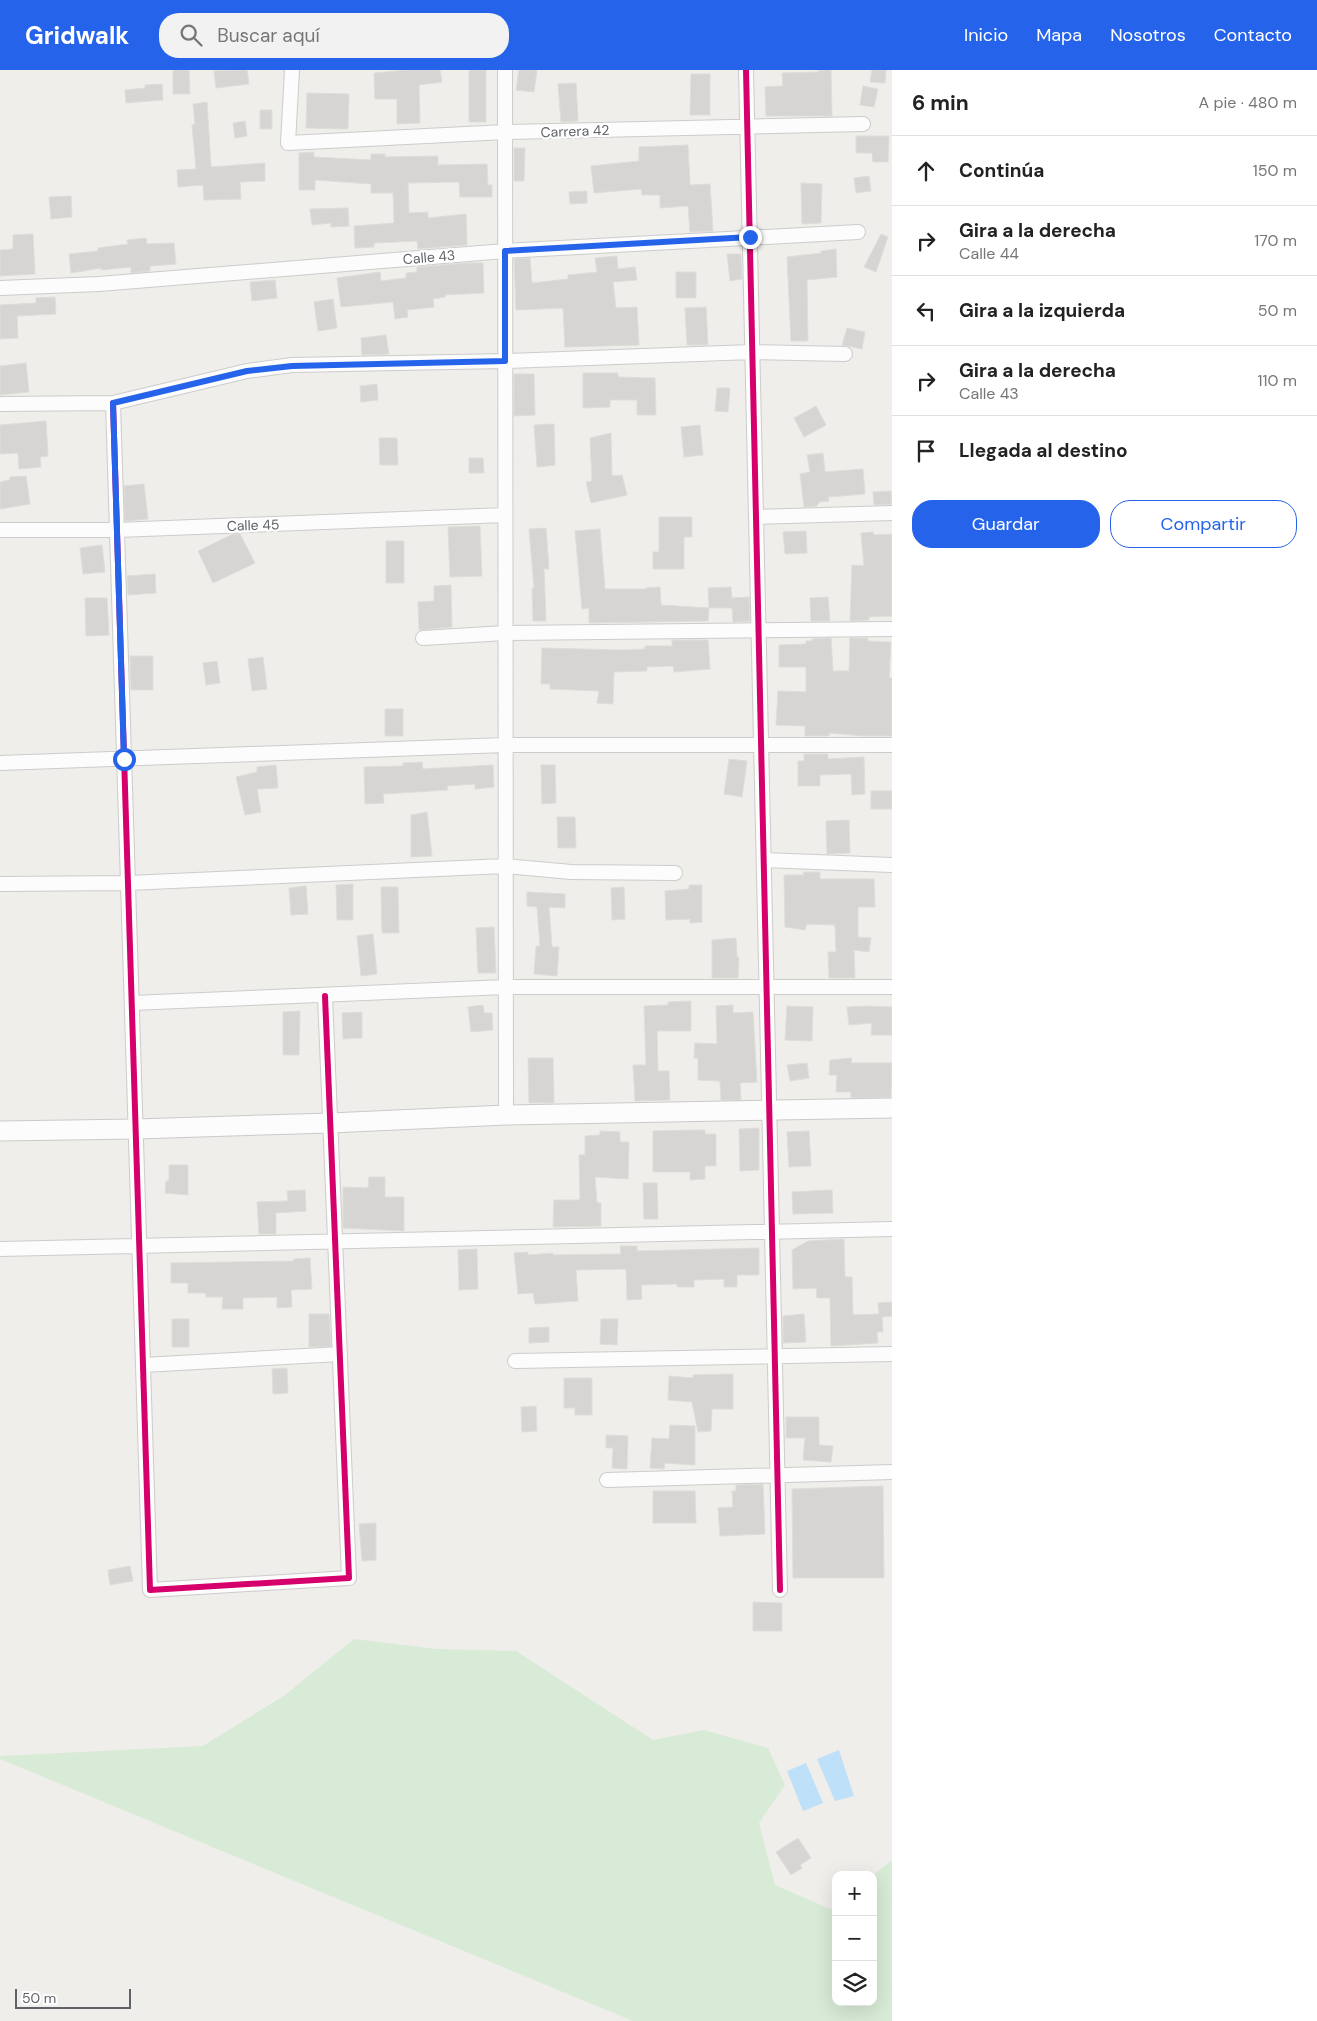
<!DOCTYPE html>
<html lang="es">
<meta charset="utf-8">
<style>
:root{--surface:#fff;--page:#f2f2f2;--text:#222;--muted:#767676;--line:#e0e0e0;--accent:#2563eb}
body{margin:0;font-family:"DM Sans",sans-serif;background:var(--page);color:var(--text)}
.controls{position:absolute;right:15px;bottom:15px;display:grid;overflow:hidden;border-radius:10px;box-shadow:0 5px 20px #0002}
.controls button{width:45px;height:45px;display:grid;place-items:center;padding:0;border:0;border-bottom:1px solid var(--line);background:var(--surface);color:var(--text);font:25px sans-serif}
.scale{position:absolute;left:15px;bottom:12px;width:116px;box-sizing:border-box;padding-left:5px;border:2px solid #5f6368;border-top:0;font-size:14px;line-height:18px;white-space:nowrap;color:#5f6368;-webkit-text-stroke:4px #fff;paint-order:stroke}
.stop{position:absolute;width:15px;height:15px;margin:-11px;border:4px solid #2563eb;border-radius:50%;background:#fff}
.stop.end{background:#2563eb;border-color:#fff;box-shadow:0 1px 5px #0008}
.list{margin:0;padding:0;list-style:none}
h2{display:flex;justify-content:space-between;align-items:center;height:65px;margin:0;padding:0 20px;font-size:21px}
h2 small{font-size:16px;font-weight:400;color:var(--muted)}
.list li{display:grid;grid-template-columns:32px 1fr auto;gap:15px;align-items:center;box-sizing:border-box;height:70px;padding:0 20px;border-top:1px solid var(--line)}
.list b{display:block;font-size:19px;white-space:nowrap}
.list p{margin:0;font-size:16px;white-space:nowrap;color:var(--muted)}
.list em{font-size:16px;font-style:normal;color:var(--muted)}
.actions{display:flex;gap:10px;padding:15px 20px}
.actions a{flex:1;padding:11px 0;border:1px solid var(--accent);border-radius:20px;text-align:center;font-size:18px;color:var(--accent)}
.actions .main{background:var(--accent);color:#fff}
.icon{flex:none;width:28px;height:28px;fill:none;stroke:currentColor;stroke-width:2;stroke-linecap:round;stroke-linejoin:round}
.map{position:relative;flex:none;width:892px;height:1951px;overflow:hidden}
header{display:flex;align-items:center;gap:30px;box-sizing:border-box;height:70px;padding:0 25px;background:var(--accent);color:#fff}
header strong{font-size:24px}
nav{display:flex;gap:28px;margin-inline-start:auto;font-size:18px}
.search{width:350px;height:45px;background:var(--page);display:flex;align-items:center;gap:12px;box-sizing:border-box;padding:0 18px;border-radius:20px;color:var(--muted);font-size:19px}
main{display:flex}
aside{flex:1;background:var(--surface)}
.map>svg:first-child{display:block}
.green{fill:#d8ebd6}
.water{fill:#bfe0f9}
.building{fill:#d6d5d3;stroke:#deddd9}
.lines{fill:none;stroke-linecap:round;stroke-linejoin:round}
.street-casing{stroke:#cbcccc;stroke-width:16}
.secondary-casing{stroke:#cacacb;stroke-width:21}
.street{stroke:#fdfcfc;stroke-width:14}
.secondary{stroke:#fdfcfc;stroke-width:19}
.cycleway-casing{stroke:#fff;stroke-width:9}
.cycleway{stroke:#d6006c;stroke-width:6}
.route{stroke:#2563eb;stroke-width:6}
.labels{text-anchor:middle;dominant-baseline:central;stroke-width:4.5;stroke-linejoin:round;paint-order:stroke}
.street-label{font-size:14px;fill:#5f6368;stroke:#fff}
</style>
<header>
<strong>Gridwalk</strong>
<div class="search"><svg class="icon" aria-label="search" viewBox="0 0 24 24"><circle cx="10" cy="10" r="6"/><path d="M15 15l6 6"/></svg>Buscar aquí</div>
<nav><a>Inicio</a><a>Mapa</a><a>Nosotros</a><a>Contacto</a></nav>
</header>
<main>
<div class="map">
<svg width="892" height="1951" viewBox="0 0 892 1951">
<rect width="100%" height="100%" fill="#efeeea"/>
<!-- green -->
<path class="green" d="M 354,1569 L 437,1579 L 516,1581 L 653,1670 L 704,1660 L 768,1678 L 785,1715 L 759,1753 L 775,1815 L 830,1839 L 836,1835 L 836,1932 L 873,1932 L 873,1805 L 892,1790 L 892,1951 L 633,1951 L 0,1689 L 0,1686 L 203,1676 L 285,1625 Z"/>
<!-- water -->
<path class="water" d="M 839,1680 L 854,1726 L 835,1731 L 817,1689 Z
M 806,1693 L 823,1733 L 803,1741 L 787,1701 Z"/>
<!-- building -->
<path class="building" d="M 173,0 L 189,0 L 190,24 L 173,24 Z
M 247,0 L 249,14 L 216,18 L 214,1 Z
M 407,0 L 440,0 L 442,12 L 419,15 L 420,53 L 397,54 L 397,29 L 375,29 L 374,3 Z
M 469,0 L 486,0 L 486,52 L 469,52 Z
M 519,0 L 537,0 L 534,22 L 516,20 Z
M 818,0 L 831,0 L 832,46 L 766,46 L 765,17 L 783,16 L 782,3 L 819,2 Z
M 872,0 L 886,0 L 885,13 L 870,12 Z
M 691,4 L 710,4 L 710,45 L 690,45 Z
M 576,13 L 578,51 L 561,52 L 558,14 Z
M 162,14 L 163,30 L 126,33 L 125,20 L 145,18 L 145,15 Z
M 863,16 L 878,19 L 874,37 L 860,35 Z
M 307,23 L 349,24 L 348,59 L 306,58 Z
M 207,32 L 211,97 L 265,93 L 265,111 L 240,112 L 241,129 L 204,130 L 203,115 L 178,117 L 177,100 L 196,99 L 192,55 L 195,54 L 193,34 Z
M 260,40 L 272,40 L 272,59 L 260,59 Z
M 245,51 L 247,66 L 235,68 L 233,53 Z
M 856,66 L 889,66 L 888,92 L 873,92 L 872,83 L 856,83 Z
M 688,75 L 690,115 L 710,114 L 713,161 L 690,162 L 688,136 L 660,138 L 660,125 L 642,125 L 641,119 L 594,123 L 591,96 L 639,91 L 639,77 Z
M 514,78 L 525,78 L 524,111 L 514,111 Z
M 314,82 L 314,87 L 371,90 L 371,84 L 385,84 L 385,87 L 438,86 L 438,95 L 487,94 L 488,115 L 492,115 L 492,127 L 460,127 L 459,112 L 408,113 L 409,143 L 428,142 L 428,148 L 466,144 L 467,175 L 418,179 L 417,171 L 374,173 L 374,177 L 355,178 L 354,156 L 394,153 L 393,123 L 371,123 L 371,114 L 315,110 L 315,120 L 299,120 L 299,83 Z
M 869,106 L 871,121 L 856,123 L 854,108 Z
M 801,113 L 822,114 L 821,153 L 802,154 Z
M 587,121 L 587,133 L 570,134 L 569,122 Z
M 71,126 L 72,147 L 51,149 L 49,127 Z
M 348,138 L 349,156 L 331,157 L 331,153 L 312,155 L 310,139 Z
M 33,164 L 35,204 L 0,206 L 0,180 L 13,179 L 13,165 Z
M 881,164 L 888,167 L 876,202 L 864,197 Z
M 146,168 L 147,174 L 174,173 L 176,194 L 150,196 L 150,201 L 131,203 L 131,197 L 101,200 L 101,198 L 71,203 L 69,184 L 98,181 L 98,178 L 128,174 L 127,170 Z
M 836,179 L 837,207 L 807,210 L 808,271 L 791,271 L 787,187 L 821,183 L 821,181 Z
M 727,184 L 741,184 L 742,209 L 730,211 Z
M 617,186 L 618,199 L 635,197 L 637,210 L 613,212 L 616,238 L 637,237 L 639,275 L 565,277 L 563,238 L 516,240 L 514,189 L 530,188 L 532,213 L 568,209 L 568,205 L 597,202 L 595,188 Z
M 467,193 L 483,193 L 484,223 L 445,225 L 445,227 L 433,229 L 434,237 L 407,240 L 408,247 L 395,249 L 393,232 L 341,237 L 337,208 L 380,202 L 381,211 L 406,208 L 406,203 L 417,202 L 417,197 Z
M 676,202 L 696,202 L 696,228 L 676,228 Z
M 275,210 L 277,228 L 252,231 L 250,212 Z
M 55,227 L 56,244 L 17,246 L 18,268 L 0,269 L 0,235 L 36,233 L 36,228 Z
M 333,229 L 337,258 L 318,261 L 314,232 Z
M 706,237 L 708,275 L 687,275 L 685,238 Z
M 847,258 L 865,262 L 862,279 L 842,275 Z
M 386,265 L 389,284 L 362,285 L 361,268 Z
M 26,293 L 29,322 L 0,325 L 0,296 Z
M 583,303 L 618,303 L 618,307 L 655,308 L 656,345 L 637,345 L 637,330 L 610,330 L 610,337 L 583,338 Z
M 514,304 L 534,304 L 535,345 L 514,346 Z
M 377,314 L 378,330 L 361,332 L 360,316 Z
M 717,318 L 730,318 L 728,342 L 715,341 Z
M 816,336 L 826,355 L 804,367 L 794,348 Z
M 46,351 L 48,386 L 40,387 L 41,397 L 19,399 L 18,383 L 0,384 L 0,355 Z
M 554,354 L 555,395 L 537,397 L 534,355 Z
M 700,355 L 703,385 L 684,387 L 681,357 Z
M 611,363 L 612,406 L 622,405 L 627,425 L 591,433 L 586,412 L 592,411 L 590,368 Z
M 379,368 L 397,368 L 398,395 L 380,395 Z
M 823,383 L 825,402 L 863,399 L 865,424 L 828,427 L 829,431 L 819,432 L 817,436 L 804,437 L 800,404 L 810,402 L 807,385 Z
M 469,388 L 483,388 L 484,403 L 469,403 Z
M 26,406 L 30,434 L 0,439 L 0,412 L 10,410 L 10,407 Z
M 144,414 L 148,449 L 125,451 L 124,416 Z
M 891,421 L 892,434 L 874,435 L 873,422 Z
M 659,447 L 692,447 L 692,467 L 684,467 L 684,499 L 653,499 L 653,482 L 659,482 Z
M 480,456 L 482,506 L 450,507 L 448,457 Z
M 546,458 L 549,499 L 544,499 L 546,551 L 533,551 L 532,518 L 534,518 L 529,459 Z
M 600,459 L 605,519 L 646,519 L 646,518 L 660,517 L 661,535 L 709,538 L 708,551 L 589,553 L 589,538 L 582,539 L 575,461 Z
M 806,461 L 807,483 L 785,484 L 783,462 Z
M 873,462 L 874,465 L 892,464 L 892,546 L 869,547 L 869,550 L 850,551 L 852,495 L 864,496 L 861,463 Z
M 233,464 L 240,464 L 255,493 L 213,513 L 198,481 Z
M 386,471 L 404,471 L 404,513 L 386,513 Z
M 102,475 L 105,502 L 83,504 L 80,478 Z
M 155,504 L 156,523 L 128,525 L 127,506 Z
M 451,515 L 452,557 L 419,560 L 418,532 L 434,531 L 434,516 Z
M 731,517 L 732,528 L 749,527 L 750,551 L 733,552 L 732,538 L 709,538 L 708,518 Z
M 828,527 L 830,551 L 811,551 L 810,528 Z
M 85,528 L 107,528 L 109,565 L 86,566 Z
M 831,568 L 833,601 L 849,601 L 850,568 L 868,568 L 868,571 L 891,572 L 889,608 L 892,608 L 892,666 L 864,666 L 829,663 L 829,666 L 805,666 L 805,656 L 776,655 L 778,621 L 806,622 L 806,597 L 779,597 L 779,575 L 806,574 L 806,571 L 812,571 L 812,569 Z
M 672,570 L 708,570 L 710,599 L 674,602 L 673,596 L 647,597 L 647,601 L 614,602 L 613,634 L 597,633 L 599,621 L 550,619 L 550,614 L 541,614 L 542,578 L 621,580 L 645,579 L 645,576 L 672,576 Z
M 130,586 L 153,586 L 153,620 L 131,620 Z
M 263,587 L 267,619 L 252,621 L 248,589 Z
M 217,591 L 220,613 L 206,615 L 203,593 Z
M 385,639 L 403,639 L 403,666 L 385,666 Z
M 804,684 L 828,684 L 828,689 L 864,687 L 865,724 L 852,725 L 851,704 L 820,705 L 820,716 L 798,716 L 798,691 L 804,691 Z
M 729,689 L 747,691 L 742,727 L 724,724 Z
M 422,692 L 423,699 L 493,695 L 494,717 L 475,719 L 475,714 L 447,716 L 448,720 L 383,724 L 384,733 L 365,734 L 364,697 L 403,696 L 403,693 Z
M 276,695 L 278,718 L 257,719 L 261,742 L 245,745 L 236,707 L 257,702 L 257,697 Z
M 541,695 L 555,695 L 556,733 L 542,734 Z
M 871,721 L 892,721 L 892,739 L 871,739 Z
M 427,742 L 432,786 L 411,787 L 411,745 Z
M 557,747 L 575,747 L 576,778 L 558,778 Z
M 849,750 L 850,783 L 827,784 L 826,751 Z
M 803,802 L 820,802 L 820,809 L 874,809 L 875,837 L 858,837 L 858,867 L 871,868 L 869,882 L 854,880 L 855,908 L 829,908 L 828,882 L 836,882 L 835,855 L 807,854 L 805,860 L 785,857 L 784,805 L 804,805 Z
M 353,814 L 353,850 L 337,850 L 336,815 Z
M 689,815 L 702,815 L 702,852 L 690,853 L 690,849 L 666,850 L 665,821 L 689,819 Z
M 306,816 L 308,844 L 291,845 L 289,818 Z
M 381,817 L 398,817 L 399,863 L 382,863 Z
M 624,817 L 625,849 L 612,850 L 611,818 Z
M 527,822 L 565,824 L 565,838 L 549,837 L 552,877 L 559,877 L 557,906 L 534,904 L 536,876 L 540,876 L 537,837 L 527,836 Z
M 494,857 L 496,903 L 478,903 L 476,858 Z
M 373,864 L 377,904 L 361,906 L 357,866 Z
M 736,868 L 737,887 L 739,887 L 738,908 L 712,908 L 712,870 Z
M 691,931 L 691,961 L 657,961 L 658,1001 L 669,1001 L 670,1030 L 635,1031 L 633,995 L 646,995 L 644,936 L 668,935 L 668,932 Z
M 483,935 L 484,943 L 492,943 L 493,960 L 471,962 L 468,937 Z
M 733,935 L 733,943 L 753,942 L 757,1012 L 740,1013 L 741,1030 L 721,1030 L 720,1011 L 698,1010 L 698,988 L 694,988 L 695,973 L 717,974 L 716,936 Z
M 787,936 L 813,937 L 812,971 L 785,970 Z
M 867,936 L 892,937 L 892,965 L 871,965 L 872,953 L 849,955 L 847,937 Z
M 300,941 L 299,985 L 283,985 L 283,942 Z
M 362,942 L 362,968 L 343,969 L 342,943 Z
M 528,988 L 553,988 L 554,1033 L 529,1033 Z
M 852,988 L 851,993 L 892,993 L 891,1027 L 851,1028 L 851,1022 L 836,1022 L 837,1005 L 829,1005 L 830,990 Z
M 807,993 L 809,1008 L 790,1011 L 787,995 Z
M 759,1058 L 759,1100 L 740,1101 L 739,1059 Z
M 690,1060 L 705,1060 L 705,1064 L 716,1064 L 716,1096 L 705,1096 L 705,1109 L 690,1110 L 690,1102 L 653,1102 L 653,1061 Z
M 600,1061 L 620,1062 L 620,1072 L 629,1072 L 628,1109 L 595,1107 L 597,1133 L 601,1133 L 601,1156 L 553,1157 L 554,1130 L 580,1130 L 579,1085 L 585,1085 L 585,1066 L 600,1065 Z
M 809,1061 L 811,1096 L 789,1097 L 787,1062 Z
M 169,1095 L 188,1095 L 188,1125 L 165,1123 L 166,1111 L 169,1111 Z
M 369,1107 L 385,1107 L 385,1127 L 404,1127 L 404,1161 L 343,1158 L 343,1117 L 368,1118 Z
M 643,1113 L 657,1113 L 658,1149 L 644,1149 Z
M 305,1120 L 306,1141 L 276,1143 L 276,1164 L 259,1164 L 257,1132 L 288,1131 L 287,1121 Z
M 832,1120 L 833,1143 L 793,1144 L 792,1122 Z
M 844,1169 L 845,1207 L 852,1207 L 853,1245 L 879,1244 L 878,1233 L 892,1232 L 892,1246 L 882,1247 L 883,1262 L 877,1262 L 878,1273 L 831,1276 L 830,1228 L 817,1228 L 816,1218 L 793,1219 L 792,1180 L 808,1171 Z
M 620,1176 L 637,1176 L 637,1181 L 759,1178 L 759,1205 L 737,1205 L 737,1217 L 724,1217 L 724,1209 L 694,1210 L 694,1217 L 677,1217 L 677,1214 L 641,1215 L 642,1229 L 627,1230 L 626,1199 L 576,1200 L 578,1231 L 535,1234 L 533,1223 L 518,1224 L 514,1183 L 528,1182 L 528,1185 L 553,1183 L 553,1185 L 621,1184 Z
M 477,1179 L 478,1219 L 459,1220 L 458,1180 Z
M 310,1188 L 312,1219 L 291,1220 L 292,1237 L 277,1238 L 277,1227 L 243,1228 L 243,1239 L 222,1239 L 223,1227 L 206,1227 L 206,1223 L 188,1223 L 188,1213 L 171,1213 L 171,1193 L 294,1191 L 294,1189 Z
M 309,1244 L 329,1244 L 331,1276 L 309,1277 Z
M 804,1244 L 806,1272 L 783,1273 L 783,1246 Z
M 172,1249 L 189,1249 L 189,1277 L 172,1277 Z
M 601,1249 L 618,1249 L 617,1275 L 600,1274 Z
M 549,1257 L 549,1272 L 529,1273 L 529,1258 Z
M 287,1298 L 288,1323 L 273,1324 L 272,1299 Z
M 733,1304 L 733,1339 L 712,1339 L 711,1361 L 698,1362 L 692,1332 L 668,1330 L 669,1306 L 693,1308 L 693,1305 Z
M 564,1308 L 592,1308 L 592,1345 L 575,1345 L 575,1338 L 564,1338 Z
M 536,1336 L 537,1361 L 522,1362 L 521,1337 Z
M 786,1347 L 819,1347 L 819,1375 L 833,1376 L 831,1392 L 803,1390 L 805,1368 L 786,1368 Z
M 670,1355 L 695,1356 L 695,1395 L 665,1393 L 664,1399 L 650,1398 L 652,1368 L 669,1369 Z
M 606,1365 L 628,1366 L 627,1399 L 612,1398 L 613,1378 L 606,1378 Z
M 763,1414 L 765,1464 L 720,1466 L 718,1438 L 733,1437 L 732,1421 L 736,1421 L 736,1415 Z
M 883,1416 L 884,1508 L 793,1508 L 792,1419 Z
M 653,1421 L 695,1421 L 696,1453 L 653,1453 Z
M 376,1453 L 376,1490 L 362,1491 L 359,1454 Z
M 130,1496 L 133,1511 L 110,1515 L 108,1500 Z
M 753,1532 L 782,1533 L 782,1561 L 753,1561 Z
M 798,1768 L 811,1788 L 800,1795 L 802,1798 L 791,1805 L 776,1782 Z"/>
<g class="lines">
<defs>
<path id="street" d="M 292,0 L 288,73 L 505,62 L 863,54
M 505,0 L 506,1045
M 746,0 L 780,1520
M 0,218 L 99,214 L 505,181 L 858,162
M 113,333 L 150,1520 L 349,1508 L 325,926
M 0,334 L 113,333 L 247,301 L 292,295 L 505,291 L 752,282 L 845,284
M 756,447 L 892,443
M 0,460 L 117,460 L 505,445
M 423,568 L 505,563 L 892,559
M 0,693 L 505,675 L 892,675
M 764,790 L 892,795
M 0,814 L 128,813 L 505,796 L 571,802 L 675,803
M 132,933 L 505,917 L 892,917
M 0,1179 L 892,1159
M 515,1291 L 892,1284
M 143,1295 L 340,1284
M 607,1410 L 892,1402"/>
<path id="secondary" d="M 0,1061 L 136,1059 L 330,1053 L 506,1045 L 892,1038"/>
</defs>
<!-- street casing -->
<use href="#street" class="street-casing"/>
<!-- secondary casing -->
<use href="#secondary" class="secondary-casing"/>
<!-- street -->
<use href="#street" class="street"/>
<!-- secondary -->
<use href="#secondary" class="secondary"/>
<defs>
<path id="cycleway" d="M 746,0 L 780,1520
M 113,333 L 150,1520 L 349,1508 L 325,926"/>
</defs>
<!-- cycleway casing -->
<use href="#cycleway" class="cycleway-casing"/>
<!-- cycleway -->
<use href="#cycleway" class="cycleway"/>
</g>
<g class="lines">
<!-- route -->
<path class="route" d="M 124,689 L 113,333 L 247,301 L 292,296 L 505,291 L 505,181 L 750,167"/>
</g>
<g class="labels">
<!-- street labels -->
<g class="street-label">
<text transform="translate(575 61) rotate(-2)">Carrera 42</text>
<text transform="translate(429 187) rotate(-5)">Calle 43</text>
<text transform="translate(253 455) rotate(-2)">Calle 45</text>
</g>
</g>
</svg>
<div class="controls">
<button>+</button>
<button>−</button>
<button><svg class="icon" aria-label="layers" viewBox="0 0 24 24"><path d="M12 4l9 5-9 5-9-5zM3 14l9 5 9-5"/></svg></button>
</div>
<div class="scale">50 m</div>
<div class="stop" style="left:124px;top:689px"></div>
<div class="stop end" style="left:750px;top:167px"></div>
</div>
<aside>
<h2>6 min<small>A pie · 480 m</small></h2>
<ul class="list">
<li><svg class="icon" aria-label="ahead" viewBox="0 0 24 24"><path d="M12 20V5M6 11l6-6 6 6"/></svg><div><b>Continúa</b></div><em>150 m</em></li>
<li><svg class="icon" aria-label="right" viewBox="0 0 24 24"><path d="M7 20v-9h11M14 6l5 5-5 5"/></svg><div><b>Gira a la derecha</b><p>Calle 44</p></div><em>170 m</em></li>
<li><svg class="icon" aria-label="left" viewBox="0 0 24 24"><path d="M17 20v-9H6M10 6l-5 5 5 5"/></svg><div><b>Gira a la izquierda</b></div><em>50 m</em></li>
<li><svg class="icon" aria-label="right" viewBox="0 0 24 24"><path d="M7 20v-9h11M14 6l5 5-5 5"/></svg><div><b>Gira a la derecha</b><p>Calle 43</p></div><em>110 m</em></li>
<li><svg class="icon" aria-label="arrive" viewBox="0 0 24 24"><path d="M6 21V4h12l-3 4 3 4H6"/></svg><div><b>Llegada al destino</b></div></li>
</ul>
<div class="actions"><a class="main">Guardar</a><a>Compartir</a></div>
</aside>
</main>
